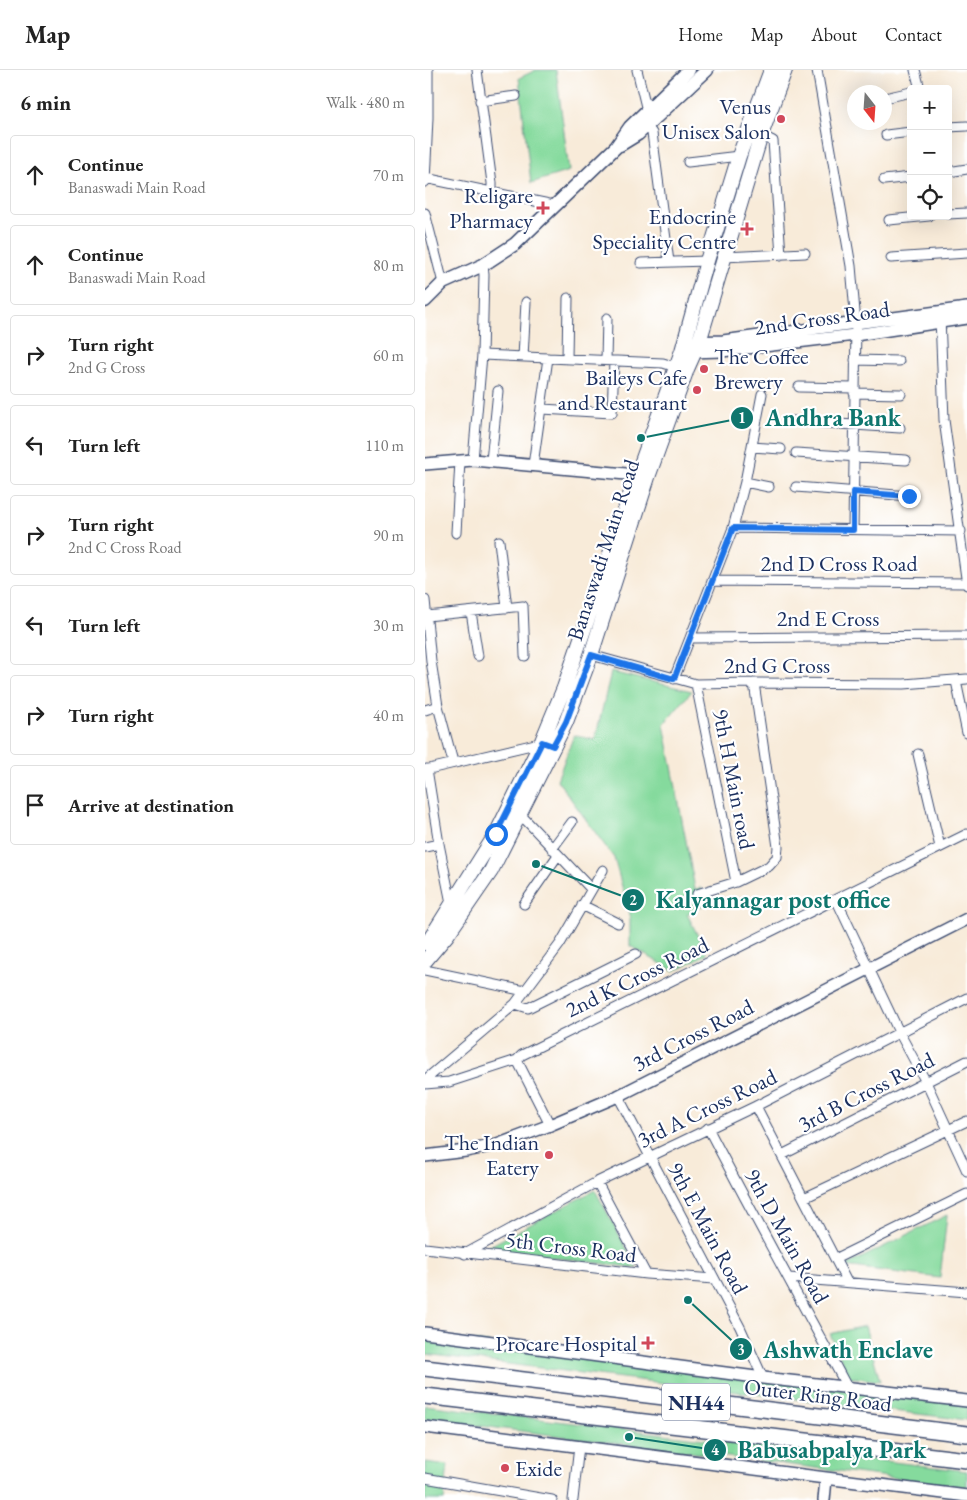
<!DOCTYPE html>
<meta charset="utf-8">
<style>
:root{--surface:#fff;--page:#f2f2f2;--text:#222;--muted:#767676;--line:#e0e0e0}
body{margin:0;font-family:"EB Garamond",serif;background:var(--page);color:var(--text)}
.controls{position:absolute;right:15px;top:15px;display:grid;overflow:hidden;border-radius:5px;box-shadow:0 5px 20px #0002}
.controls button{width:45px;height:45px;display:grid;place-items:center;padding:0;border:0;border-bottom:1px solid var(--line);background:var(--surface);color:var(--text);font:25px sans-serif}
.compass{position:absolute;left:422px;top:15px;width:45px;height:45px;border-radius:50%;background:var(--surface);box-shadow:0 5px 20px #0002;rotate:163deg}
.stop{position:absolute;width:15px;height:15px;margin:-11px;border:4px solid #1a73e8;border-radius:50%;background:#fff}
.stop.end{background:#1a73e8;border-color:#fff;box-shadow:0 1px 5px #0008}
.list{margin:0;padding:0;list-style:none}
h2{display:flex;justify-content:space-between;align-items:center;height:65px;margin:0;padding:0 20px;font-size:21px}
h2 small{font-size:16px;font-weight:400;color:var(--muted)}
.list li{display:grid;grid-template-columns:32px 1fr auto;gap:15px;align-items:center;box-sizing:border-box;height:80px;margin:0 10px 10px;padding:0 10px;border:1px solid var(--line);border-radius:5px}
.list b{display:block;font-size:19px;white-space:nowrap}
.list p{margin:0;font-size:16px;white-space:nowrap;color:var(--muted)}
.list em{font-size:16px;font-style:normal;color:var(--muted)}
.icon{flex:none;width:28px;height:28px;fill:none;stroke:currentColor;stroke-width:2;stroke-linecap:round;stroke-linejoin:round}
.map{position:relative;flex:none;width:542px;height:1430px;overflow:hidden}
header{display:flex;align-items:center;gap:30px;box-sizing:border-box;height:70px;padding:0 25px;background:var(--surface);border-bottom:1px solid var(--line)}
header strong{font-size:24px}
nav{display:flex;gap:28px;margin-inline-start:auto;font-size:18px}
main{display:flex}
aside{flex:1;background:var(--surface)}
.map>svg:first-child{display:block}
.green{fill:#85da9d;stroke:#50847e}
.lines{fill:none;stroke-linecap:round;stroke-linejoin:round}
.minor-casing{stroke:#3c4b70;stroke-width:11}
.tertiary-casing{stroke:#3c4b70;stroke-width:14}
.secondary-casing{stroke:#3c4b70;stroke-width:15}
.primary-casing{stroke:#3c4b70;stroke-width:16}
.trunk-casing{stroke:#3c4b70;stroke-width:18}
.minor{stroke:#fff;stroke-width:9}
.tertiary{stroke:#fff;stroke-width:11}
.secondary{stroke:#fff;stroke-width:12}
.primary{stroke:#fff;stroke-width:14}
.trunk{stroke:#fff;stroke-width:15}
.route{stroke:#1a73e8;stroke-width:6}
.poi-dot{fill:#d1495b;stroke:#fff;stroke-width:2}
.labels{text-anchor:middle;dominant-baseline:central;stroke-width:4.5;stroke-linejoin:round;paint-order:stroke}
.shield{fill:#fff;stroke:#5f6d8e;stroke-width:1}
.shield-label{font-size:21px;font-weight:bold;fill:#1b2f5e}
.poi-label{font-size:22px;fill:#1b2f5e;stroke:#fff;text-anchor:end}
.street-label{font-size:22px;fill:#1b2f5e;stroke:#fff}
.leader{fill:none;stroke:#0f766e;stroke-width:2}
.callout-dot{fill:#0f766e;stroke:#fff;stroke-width:2}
.mark-label{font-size:15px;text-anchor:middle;font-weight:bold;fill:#fff}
.callout-label{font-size:24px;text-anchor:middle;font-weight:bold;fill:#0f766e;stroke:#fff;stroke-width:4.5;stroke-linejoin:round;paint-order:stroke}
</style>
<header>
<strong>Map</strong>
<nav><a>Home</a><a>Map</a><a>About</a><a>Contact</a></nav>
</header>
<main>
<aside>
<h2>6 min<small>Walk · 480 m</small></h2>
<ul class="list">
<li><svg class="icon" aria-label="ahead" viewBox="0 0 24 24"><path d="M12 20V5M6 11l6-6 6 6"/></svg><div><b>Continue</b><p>Banaswadi Main Road</p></div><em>70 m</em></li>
<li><svg class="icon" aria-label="ahead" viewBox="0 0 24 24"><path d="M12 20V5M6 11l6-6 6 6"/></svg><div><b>Continue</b><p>Banaswadi Main Road</p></div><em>80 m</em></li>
<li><svg class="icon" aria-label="right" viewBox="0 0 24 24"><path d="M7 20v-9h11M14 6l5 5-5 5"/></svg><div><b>Turn right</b><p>2nd G Cross</p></div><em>60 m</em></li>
<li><svg class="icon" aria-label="left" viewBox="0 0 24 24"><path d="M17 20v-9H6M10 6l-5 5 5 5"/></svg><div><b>Turn left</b></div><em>110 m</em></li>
<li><svg class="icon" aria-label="right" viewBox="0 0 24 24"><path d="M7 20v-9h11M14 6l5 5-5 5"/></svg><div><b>Turn right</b><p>2nd C Cross Road</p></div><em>90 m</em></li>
<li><svg class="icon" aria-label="left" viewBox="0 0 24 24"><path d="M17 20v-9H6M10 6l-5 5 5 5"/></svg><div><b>Turn left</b></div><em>30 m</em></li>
<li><svg class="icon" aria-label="right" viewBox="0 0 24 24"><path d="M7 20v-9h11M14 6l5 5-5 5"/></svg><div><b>Turn right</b></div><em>40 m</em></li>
<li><svg class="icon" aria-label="arrive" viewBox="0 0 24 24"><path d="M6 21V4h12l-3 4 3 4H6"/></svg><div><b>Arrive at destination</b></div></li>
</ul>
</aside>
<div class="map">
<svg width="542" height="1430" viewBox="0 0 542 1430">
<rect width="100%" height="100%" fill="#fff"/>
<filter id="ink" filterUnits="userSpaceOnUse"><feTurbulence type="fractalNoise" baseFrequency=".02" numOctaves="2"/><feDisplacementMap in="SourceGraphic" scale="10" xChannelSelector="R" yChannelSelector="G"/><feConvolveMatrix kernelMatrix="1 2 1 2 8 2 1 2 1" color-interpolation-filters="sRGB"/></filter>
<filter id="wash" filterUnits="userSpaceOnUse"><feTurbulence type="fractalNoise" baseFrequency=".0096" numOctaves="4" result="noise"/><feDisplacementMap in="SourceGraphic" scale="20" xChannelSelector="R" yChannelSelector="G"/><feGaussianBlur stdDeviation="1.12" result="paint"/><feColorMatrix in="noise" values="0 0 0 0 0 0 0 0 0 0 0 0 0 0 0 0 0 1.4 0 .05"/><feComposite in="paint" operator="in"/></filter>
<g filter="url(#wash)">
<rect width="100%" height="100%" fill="#f8ebd9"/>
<!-- green -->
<path class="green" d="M 111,0 L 131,0 L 144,101 L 106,113 L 94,8 Z
M 186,602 L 267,621 L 239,654 L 270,819 L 276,818 L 281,834 L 262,844 L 282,884 L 249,901 L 205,876 L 205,845 L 189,788 L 132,710 L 149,665 L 170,670 Z
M 170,1120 L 212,1198 L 59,1179 Z
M 522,1145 L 515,1208 L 420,1196 Z
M 440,1256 L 455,1311 L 424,1307 L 405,1264 Z
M 0,1265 L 542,1334 L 542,1350 L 0,1284 Z
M 0,1335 L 542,1401 L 542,1417 L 0,1349 Z
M 0,1392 L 23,1395 L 19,1430 L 0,1430 Z"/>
</g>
<g filter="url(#ink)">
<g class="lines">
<defs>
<path id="minor" d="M 52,0 L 67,113 L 67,122
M 212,0 L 222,41
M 392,0 L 426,196 L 431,254 L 428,459
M 490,0 L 495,19
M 460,28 L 486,22
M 55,31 L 91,26
M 222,56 L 227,63 L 244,192
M 523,57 L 542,56
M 336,65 L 348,71 L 356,185
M 461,65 L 486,62
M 263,92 L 314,86
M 523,102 L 542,99
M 0,108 L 129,135
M 459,110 L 486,107
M 0,112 L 3,48 L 3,0
M 0,143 L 18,213
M 523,144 L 542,143
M 464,150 L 504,146
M 299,187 L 380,183
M 466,188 L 542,183
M 216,193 L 282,191
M 515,247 L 519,350 L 542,515
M 57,285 L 238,293 L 254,298
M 98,287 L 101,232
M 142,289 L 143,228
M 181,290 L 182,248
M 430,290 L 474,291
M 374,317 L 429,318
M 429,323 L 476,324
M 117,339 L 187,343 L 189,291
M 368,351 L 475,358
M 327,377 L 356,379
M 371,383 L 481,390
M 48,390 L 57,285 L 59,205 L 58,195
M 66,391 L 73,321
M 108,395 L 123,288
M 320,412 L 344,417
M 371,417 L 484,426
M 308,458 L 536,461
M 31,463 L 35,391
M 74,471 L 82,538
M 287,511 L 542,513
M 0,530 L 6,591 L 13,636 L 28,692
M 46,542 L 53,586
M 2,546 L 98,536 L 100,586
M 265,568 L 542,566
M 166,585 L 271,614 L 329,613 L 479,614 L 542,609
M 249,609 L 308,458 L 320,412 L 337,324
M 531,611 L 542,663
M 271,614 L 311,812
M 0,640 L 13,636
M 493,684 L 515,777
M 2,699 L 14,774 L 26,833
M 0,700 L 119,672
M 95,744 L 166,819
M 0,777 L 14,774
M 127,779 L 147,752
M 272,824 L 311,812 L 344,796 L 352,787 L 353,777 L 329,613
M 411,829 L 474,962 L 501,1012 L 542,1101
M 99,834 L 133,785
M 157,835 L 193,853
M 0,900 L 100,921
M 90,934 L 103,938 L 211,884
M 92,990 L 125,1055
M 0,1010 L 90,934 L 135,874 L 178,800
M 0,1014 L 24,1012 L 92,990 L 97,985 L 542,764
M 193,1026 L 315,1257 L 338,1308
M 331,1036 L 422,1212
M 283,1058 C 328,1145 376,1231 422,1317
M 357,1085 L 542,991
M 172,1112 L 221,1204
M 379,1128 L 542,1051
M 0,1178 L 221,1204 L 289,1209
M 40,1184 L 172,1112 L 331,1036 L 542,928
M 410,1189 L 542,1124
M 364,1208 L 542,1222
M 0,1408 L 127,1430
M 148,1430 L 154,1376"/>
<path id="tertiary" d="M 266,272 L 298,271 L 542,238
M 264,282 L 297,281 L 430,265 L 542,248
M 0,394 L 48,390 L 212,405
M 0,1086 L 41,1081 L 72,1075 L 125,1055 L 193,1026 L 542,849
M 0,1263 L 338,1308 L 542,1331
M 0,1357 L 542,1426
M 399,1430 L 401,1409"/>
<path id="secondary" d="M 195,75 L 213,64 L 282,0
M 0,231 L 18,213 L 58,195 L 90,174 L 191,77 L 205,57 L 264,0"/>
<path id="primary" d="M 0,873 L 5,869 L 71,764 L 117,671 L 139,618 L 212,405 L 257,281 L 282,191 L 314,86 L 346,0
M 0,891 L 22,865 L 66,801 L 141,652 L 166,585 L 223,407 L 262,299 L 274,272 L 336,65 L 360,0"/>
<path id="trunk" d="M 0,1298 L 542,1364
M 0,1326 L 542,1390"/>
</defs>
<!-- minor casing -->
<use href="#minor" class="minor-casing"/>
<!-- tertiary casing -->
<use href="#tertiary" class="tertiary-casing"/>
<!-- secondary casing -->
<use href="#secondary" class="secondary-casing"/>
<!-- primary casing -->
<use href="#primary" class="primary-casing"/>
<!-- trunk casing -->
<use href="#trunk" class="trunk-casing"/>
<!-- minor -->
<use href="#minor" class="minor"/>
<!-- tertiary -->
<use href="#tertiary" class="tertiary"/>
<!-- secondary -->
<use href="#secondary" class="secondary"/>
<!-- primary -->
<use href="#primary" class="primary"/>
<!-- trunk -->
<use href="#trunk" class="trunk"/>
</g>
</g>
<g class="lines" filter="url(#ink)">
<!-- route -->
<path class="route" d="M 71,764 L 117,672 L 128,676 L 141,652 L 166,585 L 249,609 L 308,458 L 428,460 L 428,422 L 484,426"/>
</g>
<!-- markers -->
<g class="poi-dot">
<circle cx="356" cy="49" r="5"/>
<path d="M115.5 130.5h5v5h5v5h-5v5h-5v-5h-5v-5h5z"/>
<path d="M319.5 151.5h5v5h5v5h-5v5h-5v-5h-5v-5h5z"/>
<circle cx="279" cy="299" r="5"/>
<circle cx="272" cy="320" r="5"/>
<circle cx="124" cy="1085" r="5"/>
<path d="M220.5 1265.5h5v5h5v5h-5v5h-5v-5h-5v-5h5z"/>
<circle cx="80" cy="1398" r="5"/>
</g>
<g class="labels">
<!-- shield labels -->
<rect class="shield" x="237" y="1313.5" width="68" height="37" rx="4"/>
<g class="shield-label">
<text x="271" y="1332">NH44</text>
</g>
<!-- poi labels -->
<g class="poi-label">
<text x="346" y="36">Venus<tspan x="346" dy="25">Unisex Salon</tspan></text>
<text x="108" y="125">Religare<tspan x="108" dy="25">Pharmacy</tspan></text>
<text x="311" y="146">Endocrine<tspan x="311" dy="25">Speciality Centre</tspan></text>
<text x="289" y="286" text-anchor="start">The Coffee<tspan x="289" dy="25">Brewery</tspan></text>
<text x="262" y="307">Baileys Cafe<tspan x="262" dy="25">and Restaurant</tspan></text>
<text x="114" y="1072">The Indian<tspan x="114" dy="25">Eatery</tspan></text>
<text x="212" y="1273">Procare Hospital</text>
<text x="90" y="1398" text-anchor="start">Exide</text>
</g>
<!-- street labels -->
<g class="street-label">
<text transform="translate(397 248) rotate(-8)">2nd Cross Road</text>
<text transform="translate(178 480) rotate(-72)">Banaswadi Main Road</text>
<text x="414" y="493">2nd D Cross Road</text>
<text x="403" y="548">2nd E Cross</text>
<text x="352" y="595">2nd G Cross</text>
<text transform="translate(309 709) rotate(79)">9th H Main road</text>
<text transform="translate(212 907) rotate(-26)">2nd K Cross Road</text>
<text transform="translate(268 965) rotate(-27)">3rd Cross Road</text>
<text transform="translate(441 1022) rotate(-27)">3rd B Cross Road</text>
<text transform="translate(282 1038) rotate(-26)">3rd A Cross Road</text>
<text transform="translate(283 1158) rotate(62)">9th E Main Road</text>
<text transform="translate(362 1166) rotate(61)">9th D Main Road</text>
<text transform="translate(146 1177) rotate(7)">5th Cross Road</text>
<text transform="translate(393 1325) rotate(7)">Outer Ring Road</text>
</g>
</g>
<!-- callouts -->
<path class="leader" d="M216 368L317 348M111 794L208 830M263 1230L316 1279M204 1367L290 1380"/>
<g class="callout-dot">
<circle cx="216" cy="368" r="5"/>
<circle cx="111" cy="794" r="5"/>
<circle cx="263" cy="1230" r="5"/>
<circle cx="204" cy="1367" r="5"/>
<circle cx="317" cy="348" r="12"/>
<circle cx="208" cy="830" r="12"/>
<circle cx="316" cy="1279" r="12"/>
<circle cx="290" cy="1380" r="12"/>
</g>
<g class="mark-label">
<text x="317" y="353">1</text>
<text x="208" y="835">2</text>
<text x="316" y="1285">3</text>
<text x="290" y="1385">4</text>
</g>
<g class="callout-label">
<text x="408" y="356">Andhra Bank</text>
<text x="348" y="838">Kalyannagar post office</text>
<text x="423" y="1288">Ashwath Enclave</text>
<text x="407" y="1388">Babusabpalya Park</text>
</g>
</svg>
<div class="controls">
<button>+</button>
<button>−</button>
<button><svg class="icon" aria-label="locate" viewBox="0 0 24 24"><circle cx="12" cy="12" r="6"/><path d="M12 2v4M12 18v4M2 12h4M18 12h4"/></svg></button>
</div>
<svg class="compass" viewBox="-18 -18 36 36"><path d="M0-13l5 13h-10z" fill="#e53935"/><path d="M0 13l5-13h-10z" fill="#767676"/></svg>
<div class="stop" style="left:71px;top:764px"></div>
<div class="stop end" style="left:484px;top:426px"></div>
</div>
</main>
